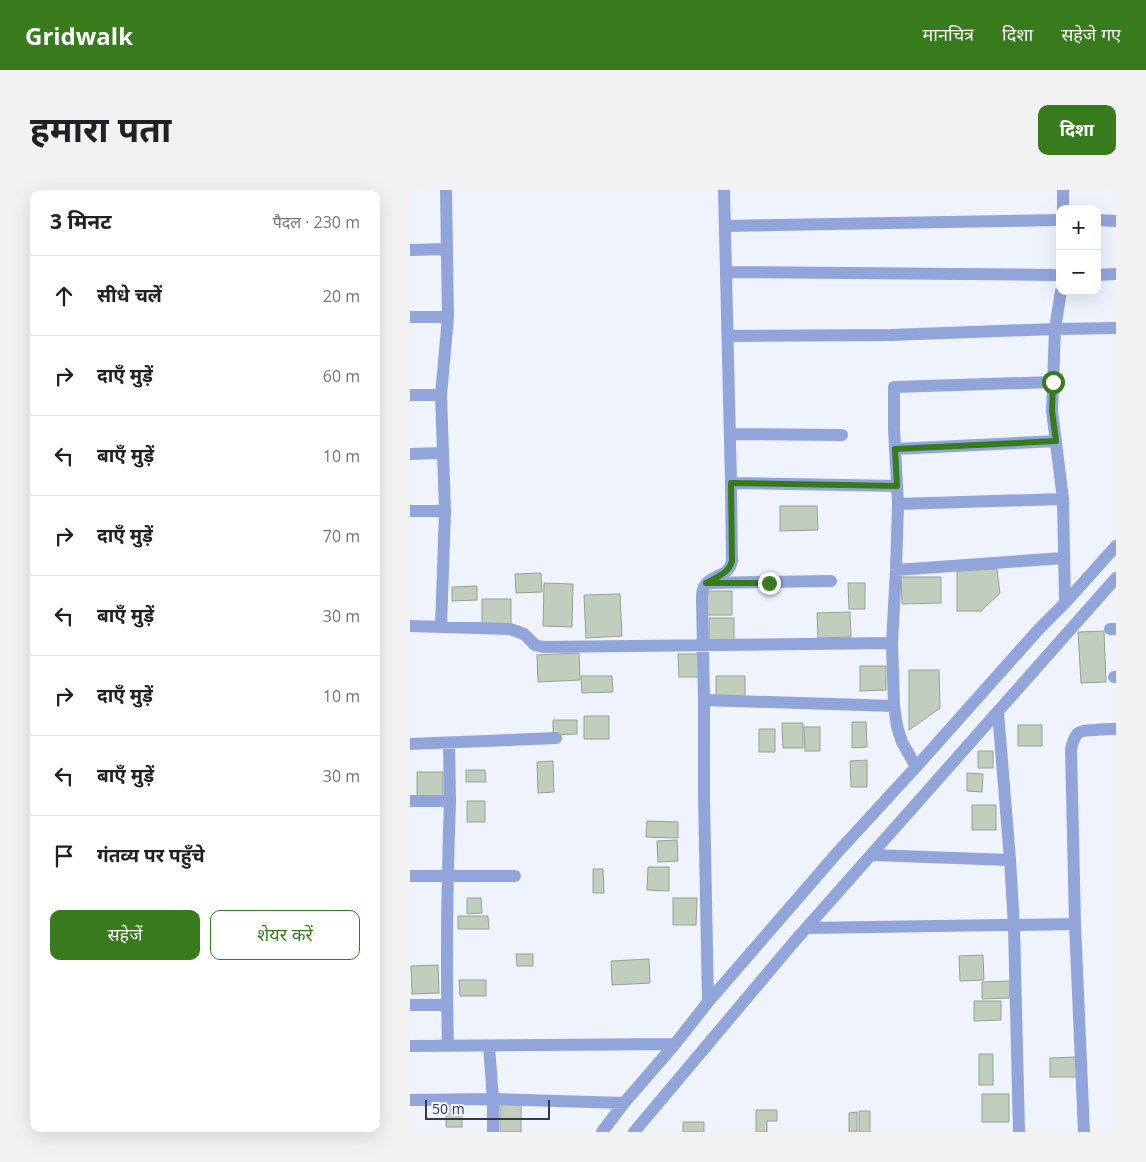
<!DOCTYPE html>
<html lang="hi">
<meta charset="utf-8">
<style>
:root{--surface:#fff;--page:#f2f2f2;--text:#202124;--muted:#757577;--line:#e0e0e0;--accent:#377b1d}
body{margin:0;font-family:"Open Sans","Noto Sans Devanagari",sans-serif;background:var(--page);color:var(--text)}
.controls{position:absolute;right:15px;top:15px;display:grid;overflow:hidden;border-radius:10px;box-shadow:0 5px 20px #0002}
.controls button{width:45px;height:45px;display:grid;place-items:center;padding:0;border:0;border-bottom:1px solid var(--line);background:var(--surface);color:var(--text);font:25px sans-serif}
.scale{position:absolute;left:15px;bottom:12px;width:125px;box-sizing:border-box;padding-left:5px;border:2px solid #363940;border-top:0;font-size:14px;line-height:18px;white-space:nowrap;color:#363940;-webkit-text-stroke:4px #eef3fe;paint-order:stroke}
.stop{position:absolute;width:15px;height:15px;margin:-11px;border:4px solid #377b1d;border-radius:50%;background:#fff}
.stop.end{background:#377b1d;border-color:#fff;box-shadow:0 1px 5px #0008}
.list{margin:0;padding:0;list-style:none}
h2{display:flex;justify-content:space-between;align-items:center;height:65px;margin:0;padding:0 20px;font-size:21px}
h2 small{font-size:16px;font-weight:400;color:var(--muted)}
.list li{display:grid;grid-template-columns:32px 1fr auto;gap:15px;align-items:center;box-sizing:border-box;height:80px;padding:0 20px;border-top:1px solid var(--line)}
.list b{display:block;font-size:19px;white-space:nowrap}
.list em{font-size:16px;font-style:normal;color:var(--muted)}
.actions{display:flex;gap:10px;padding:15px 20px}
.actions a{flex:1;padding:11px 0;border:1px solid var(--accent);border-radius:10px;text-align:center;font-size:18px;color:var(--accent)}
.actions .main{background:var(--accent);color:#fff}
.icon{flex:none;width:28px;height:28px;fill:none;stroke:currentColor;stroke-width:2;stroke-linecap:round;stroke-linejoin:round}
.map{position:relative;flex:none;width:706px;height:942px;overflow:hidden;border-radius:10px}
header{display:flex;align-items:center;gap:30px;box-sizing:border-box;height:70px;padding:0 25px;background:var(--accent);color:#fff}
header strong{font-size:24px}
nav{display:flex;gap:28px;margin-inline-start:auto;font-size:18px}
.intro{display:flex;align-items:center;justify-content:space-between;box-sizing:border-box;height:120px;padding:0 30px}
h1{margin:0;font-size:35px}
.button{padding:12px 22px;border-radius:10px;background:var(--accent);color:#fff;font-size:18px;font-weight:700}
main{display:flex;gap:30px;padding:0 30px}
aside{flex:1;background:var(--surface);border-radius:10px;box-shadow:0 5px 20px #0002}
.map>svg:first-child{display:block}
.building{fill:#c1cebd;stroke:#95a292}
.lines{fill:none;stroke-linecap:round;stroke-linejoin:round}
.minor{stroke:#92a5da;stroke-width:12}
.route{stroke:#377b1d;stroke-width:6}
</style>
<header>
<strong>Gridwalk</strong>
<nav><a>मानचित्र</a><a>दिशा</a><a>सहेजे गए</a></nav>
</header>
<div class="intro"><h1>हमारा पता</h1><a class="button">दिशा</a></div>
<main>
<aside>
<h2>3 मिनट<small>पैदल · 230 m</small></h2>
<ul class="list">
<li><svg class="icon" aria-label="ahead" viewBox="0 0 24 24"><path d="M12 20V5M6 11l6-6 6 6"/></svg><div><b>सीधे चलें</b></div><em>20 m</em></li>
<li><svg class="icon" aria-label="right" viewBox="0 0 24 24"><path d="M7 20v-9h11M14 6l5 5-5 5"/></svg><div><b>दाएँ मुड़ें</b></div><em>60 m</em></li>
<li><svg class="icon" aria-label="left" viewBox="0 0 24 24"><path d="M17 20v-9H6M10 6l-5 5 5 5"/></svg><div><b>बाएँ मुड़ें</b></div><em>10 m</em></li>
<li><svg class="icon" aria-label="right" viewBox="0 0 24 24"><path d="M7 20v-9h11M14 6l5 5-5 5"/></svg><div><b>दाएँ मुड़ें</b></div><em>70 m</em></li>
<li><svg class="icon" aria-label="left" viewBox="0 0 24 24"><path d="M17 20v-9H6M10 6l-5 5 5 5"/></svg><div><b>बाएँ मुड़ें</b></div><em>30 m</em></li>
<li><svg class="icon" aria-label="right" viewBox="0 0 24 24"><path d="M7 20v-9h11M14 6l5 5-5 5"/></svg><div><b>दाएँ मुड़ें</b></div><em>10 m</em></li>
<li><svg class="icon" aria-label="left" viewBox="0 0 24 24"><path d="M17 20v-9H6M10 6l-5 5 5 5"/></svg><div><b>बाएँ मुड़ें</b></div><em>30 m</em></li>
<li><svg class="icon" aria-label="arrive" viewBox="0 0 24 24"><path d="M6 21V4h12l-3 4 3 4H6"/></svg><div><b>गंतव्य पर पहुँचे</b></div></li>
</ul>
<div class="actions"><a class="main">सहेजें</a><a>शेयर करें</a></div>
</aside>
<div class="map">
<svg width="706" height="942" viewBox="0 0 706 942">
<rect width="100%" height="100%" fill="#eef3fe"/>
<!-- building -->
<path class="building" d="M 370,316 L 407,316 L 408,340 L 370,341 Z
M 587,379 L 590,403 L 571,421 L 547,421 L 547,381 Z
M 131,383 L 132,402 L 106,403 L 105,384 Z
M 491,387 L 531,387 L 531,413 L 492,414 Z
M 134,393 L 163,394 L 162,437 L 133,436 Z
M 438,393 L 455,393 L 455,419 L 439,419 Z
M 67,396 L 67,410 L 42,411 L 42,397 Z
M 297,401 L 322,401 L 322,425 L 297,425 Z
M 210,404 L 212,446 L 176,448 L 174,405 Z
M 72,409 L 101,409 L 101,434 L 72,434 Z
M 440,422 L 441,447 L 408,448 L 407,423 Z
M 299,428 L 324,428 L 324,452 L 299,452 Z
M 694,441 L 696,492 L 671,493 L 668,442 Z
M 169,463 L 170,490 L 128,492 L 127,465 Z
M 268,464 L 289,464 L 289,487 L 269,487 Z
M 450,476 L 476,476 L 476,500 L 450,501 Z
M 499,480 L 529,480 L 530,518 L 499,540 Z
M 171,486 L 202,486 L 203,502 L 172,503 Z
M 306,486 L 335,486 L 335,507 L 306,507 Z
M 174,526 L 199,526 L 199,549 L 174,549 Z
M 143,530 L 167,530 L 167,544 L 143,545 Z
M 442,532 L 456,532 L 457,557 L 442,558 Z
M 372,533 L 393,533 L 393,558 L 373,558 Z
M 608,535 L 632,535 L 632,556 L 608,556 Z
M 394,537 L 410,537 L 410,561 L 395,561 Z
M 349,539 L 365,539 L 365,562 L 349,562 Z
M 568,561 L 583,561 L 583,578 L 568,578 Z
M 457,570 L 457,597 L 441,597 L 440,571 Z
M 143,571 L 144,602 L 128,603 L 127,572 Z
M 56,580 L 75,580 L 76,592 L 56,592 Z
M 7,582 L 33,582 L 33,608 L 7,608 Z
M 557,583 L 573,584 L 572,602 L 557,601 Z
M 57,611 L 75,611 L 75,632 L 57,632 Z
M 562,615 L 586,615 L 586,640 L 562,640 Z
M 237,631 L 268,632 L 268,648 L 236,647 Z
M 267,650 L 268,671 L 248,672 L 247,651 Z
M 238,677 L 259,677 L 259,701 L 237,700 Z
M 183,679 L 193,679 L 194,703 L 183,703 Z
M 57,708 L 71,708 L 72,723 L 57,724 Z
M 263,708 L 287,708 L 286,735 L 263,735 Z
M 48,726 L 78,726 L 79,739 L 48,739 Z
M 106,764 L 123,764 L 123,776 L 107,776 Z
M 573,765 L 574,790 L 550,791 L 549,766 Z
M 239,769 L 240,793 L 202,795 L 201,771 Z
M 28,775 L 29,803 L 2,804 L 1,776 Z
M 49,790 L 76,790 L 76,806 L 50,806 Z
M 600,791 L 600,808 L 572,809 L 572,792 Z
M 564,811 L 591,811 L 591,830 L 564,831 Z
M 569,864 L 583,864 L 583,895 L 569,895 Z
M 668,867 L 668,887 L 640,887 L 640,868 Z
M 572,904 L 599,904 L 599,932 L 572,932 Z
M 90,912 L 111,912 L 111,942 L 90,942 Z
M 36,915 L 52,915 L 52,937 L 36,937 Z
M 346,920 L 367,920 L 367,931 L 357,931 L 357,942 L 346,942 Z
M 449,921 L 460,921 L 460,942 L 449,942 Z
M 447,922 L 447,942 L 439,942 L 439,923 Z
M 273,932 L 294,932 L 294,942 L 273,942 Z"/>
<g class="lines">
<!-- minor -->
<path class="minor" d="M 653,0 L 653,19
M 687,30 L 706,31
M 315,36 L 650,30
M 0,60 L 37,59
M 316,82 L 650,85
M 687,85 L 706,84
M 651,101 L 645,139 L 642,221 L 653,309 L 655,413
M 0,127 L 38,127
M 318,146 L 481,145 L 645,139 L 706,138
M 0,205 L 31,205
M 320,244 L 432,245
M 485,259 L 646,251
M 0,264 L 32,263
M 321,293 L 487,296
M 488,314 L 653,309
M 0,321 L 35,321
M 486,380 L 653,368
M 298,393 L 421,391
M 0,436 L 100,439 L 114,444 L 125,455 L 133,457 L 482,453
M 31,437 L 35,321 L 31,205 L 38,127 L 36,0
M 700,439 L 706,439
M 704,487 L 706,487
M 294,510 L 484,516
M 588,522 L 600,670 L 604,736 L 609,942
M 0,554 L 146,548
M 506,577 L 492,552 L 489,543 L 487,536 L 484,516 L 482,453 L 486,380 L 488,314 L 484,239 L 484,197 L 643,192
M 0,611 L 40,611 L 39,553
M 462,665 L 600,670
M 0,686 L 105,686
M 397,738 L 665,734
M 298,812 L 294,608 L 294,510 L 292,411 C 292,405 292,399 295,395 C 303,384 319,387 322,371 L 321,293 L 314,0
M 0,815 L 37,815
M 0,856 L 265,854
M 38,856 C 36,774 37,693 40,611
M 79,856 L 83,909 L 83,942
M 0,910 L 83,909 L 214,913
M 192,942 L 214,913 L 265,854 L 298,812 L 427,663 L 506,577 L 629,439 L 655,413 L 706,356
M 224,942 L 383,753 L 706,388
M 674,942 L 665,734 L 661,559 C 665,542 668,540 686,540 C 692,539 699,539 706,539"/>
</g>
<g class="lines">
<!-- route -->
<path class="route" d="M 359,393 L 296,393 C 306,388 319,383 322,371 L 321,293 L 487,296 L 485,259 L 646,251 L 642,221 L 643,192"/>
</g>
</svg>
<div class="controls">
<button>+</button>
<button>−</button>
</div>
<div class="scale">50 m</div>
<div class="stop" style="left:643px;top:192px"></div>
<div class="stop end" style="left:359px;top:393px"></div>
</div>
</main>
